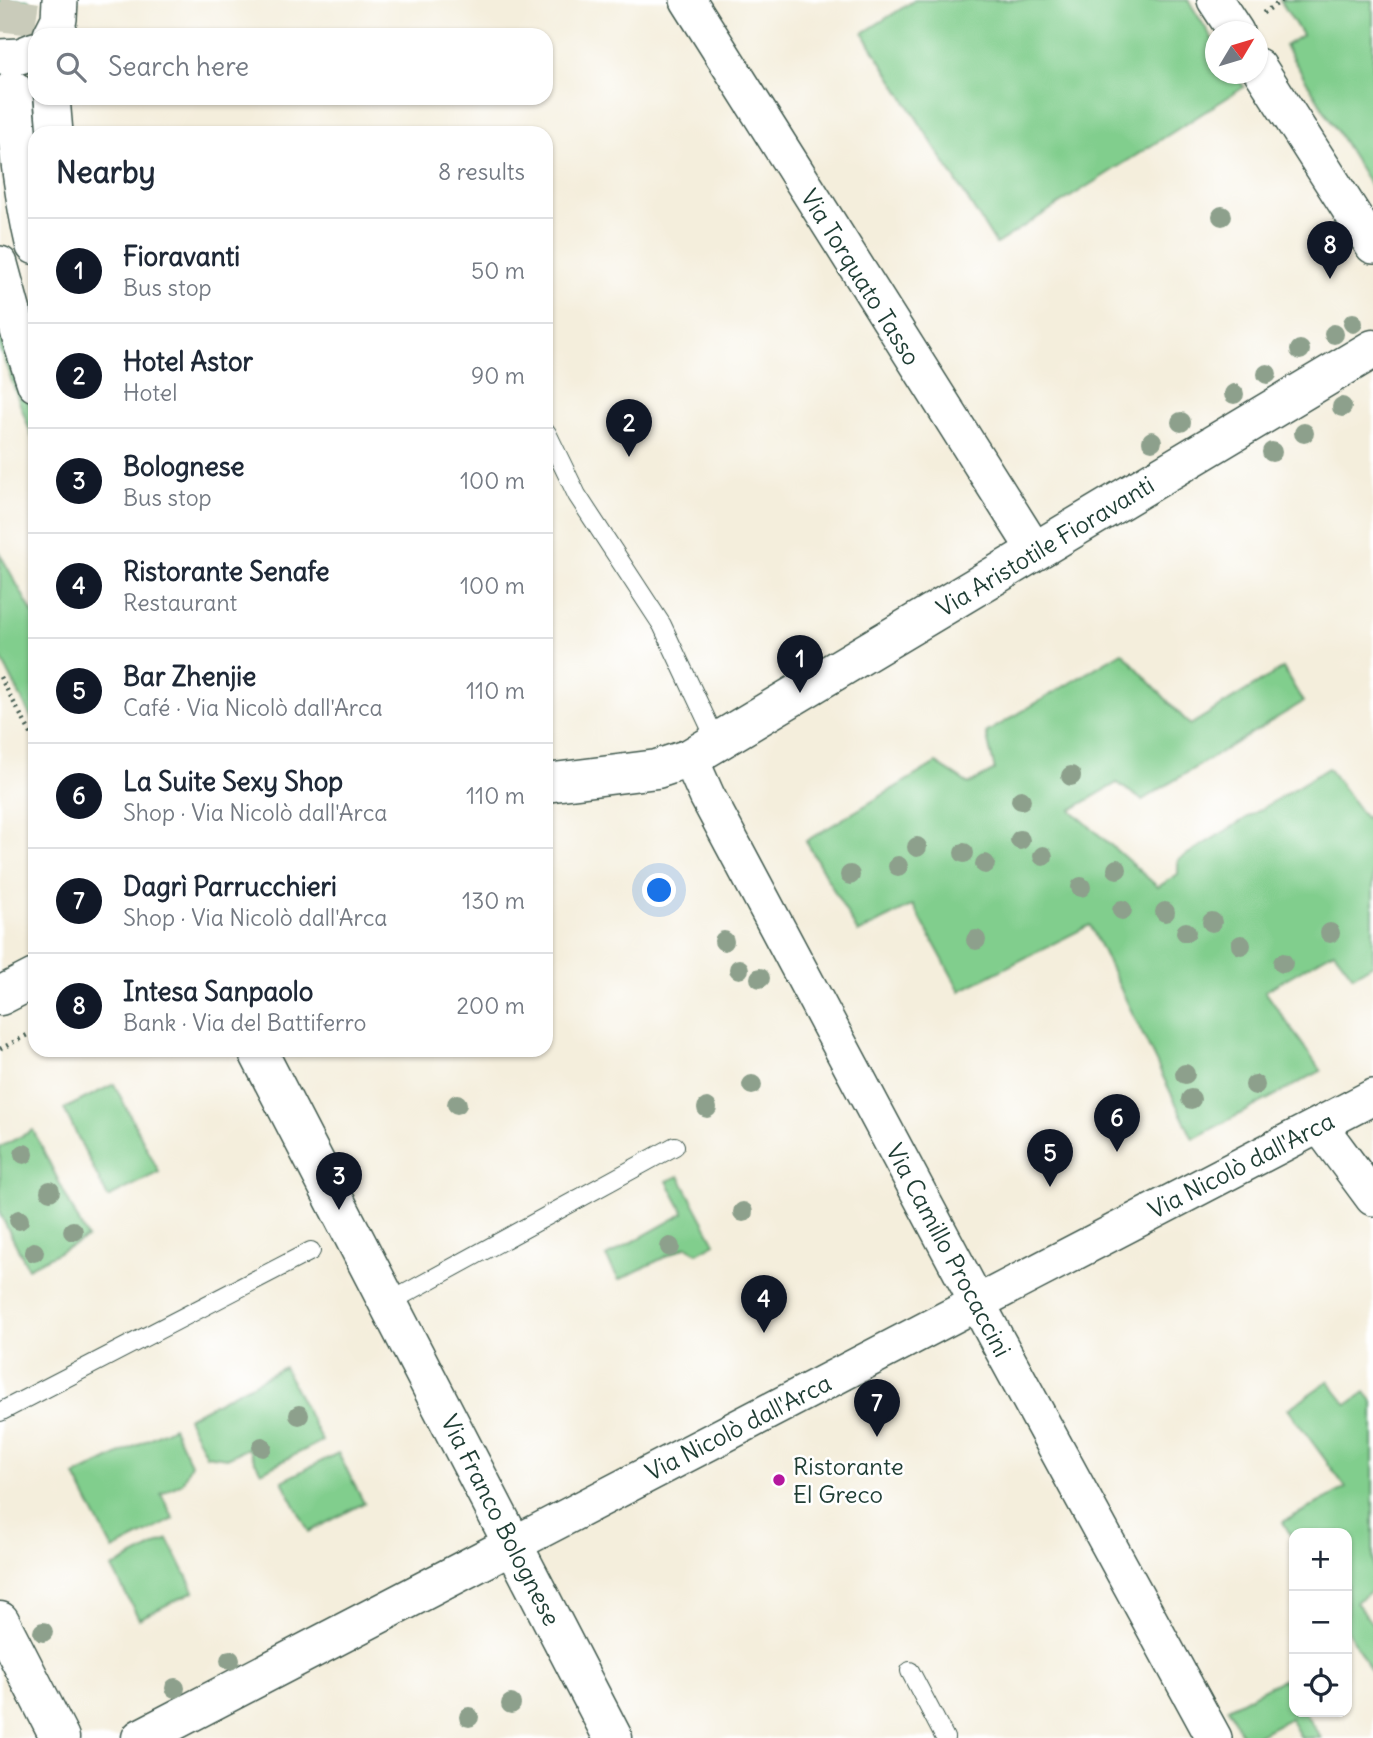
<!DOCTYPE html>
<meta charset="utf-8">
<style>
:root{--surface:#fff;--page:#f2f2f3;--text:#1f2937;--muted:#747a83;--line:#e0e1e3;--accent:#111827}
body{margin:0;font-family:Delius,sans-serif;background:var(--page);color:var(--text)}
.controls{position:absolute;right:21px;bottom:21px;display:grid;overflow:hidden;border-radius:14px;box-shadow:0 2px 5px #0004}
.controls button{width:63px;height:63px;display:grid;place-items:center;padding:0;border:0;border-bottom:2px solid var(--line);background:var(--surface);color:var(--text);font:35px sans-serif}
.compass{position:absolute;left:1205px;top:21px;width:63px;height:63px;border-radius:50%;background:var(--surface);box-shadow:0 2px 5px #0004;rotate:52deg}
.you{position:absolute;left:660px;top:891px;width:24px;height:24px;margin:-18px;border:5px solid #fff;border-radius:50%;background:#1a73e8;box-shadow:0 0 0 10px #1a73e833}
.badge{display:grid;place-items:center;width:46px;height:46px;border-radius:50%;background:var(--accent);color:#fff;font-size:23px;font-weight:700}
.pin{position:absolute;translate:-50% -58px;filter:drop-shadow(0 2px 4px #0008)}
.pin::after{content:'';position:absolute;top:37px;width:24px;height:21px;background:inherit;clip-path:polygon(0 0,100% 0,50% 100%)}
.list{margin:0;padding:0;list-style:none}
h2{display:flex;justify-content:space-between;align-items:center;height:91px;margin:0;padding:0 28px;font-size:30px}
h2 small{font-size:23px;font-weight:400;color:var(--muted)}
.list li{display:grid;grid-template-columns:46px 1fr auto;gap:21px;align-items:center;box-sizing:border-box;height:105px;padding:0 28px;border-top:2px solid var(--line)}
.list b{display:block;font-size:26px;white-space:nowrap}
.list p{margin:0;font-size:23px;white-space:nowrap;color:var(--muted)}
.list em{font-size:23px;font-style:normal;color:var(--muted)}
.icon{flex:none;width:38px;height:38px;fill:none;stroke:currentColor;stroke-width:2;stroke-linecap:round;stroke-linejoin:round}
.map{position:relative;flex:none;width:1373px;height:1738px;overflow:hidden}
.search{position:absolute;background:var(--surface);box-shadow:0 2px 5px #0004;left:28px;top:28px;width:525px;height:77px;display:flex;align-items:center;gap:18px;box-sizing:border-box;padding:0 24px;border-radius:21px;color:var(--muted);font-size:26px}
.panel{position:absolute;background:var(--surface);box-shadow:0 2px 5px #0004;left:28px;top:126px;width:525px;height:931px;border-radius:21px}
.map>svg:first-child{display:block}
.green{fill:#81ce8d;stroke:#508660;stroke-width:2}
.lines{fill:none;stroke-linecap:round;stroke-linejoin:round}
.secondary-tunnel{stroke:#c9cbba;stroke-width:38;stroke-dasharray:38 19;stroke-linecap:butt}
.service-casing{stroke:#3f584d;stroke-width:20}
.minor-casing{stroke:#3f584d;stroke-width:38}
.tertiary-casing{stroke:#3f584d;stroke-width:41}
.secondary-casing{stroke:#3f584d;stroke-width:41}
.path{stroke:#3f584d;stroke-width:4.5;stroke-dasharray:2 5;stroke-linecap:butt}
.service{stroke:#fff;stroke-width:18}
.minor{stroke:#fff;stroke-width:35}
.tertiary{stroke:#fff;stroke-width:38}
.secondary{stroke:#fff;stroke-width:38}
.tree{fill:#8da08c}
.poi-dot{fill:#b5179e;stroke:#fff;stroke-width:2.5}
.labels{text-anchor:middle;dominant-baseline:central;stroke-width:5;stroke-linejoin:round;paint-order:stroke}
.street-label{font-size:24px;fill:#1f3d34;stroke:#fff}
.poi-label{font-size:24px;fill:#1f3d34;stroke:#fff;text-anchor:start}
</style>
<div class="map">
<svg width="1373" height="1738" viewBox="0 0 1373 1738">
<rect width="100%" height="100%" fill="#fff"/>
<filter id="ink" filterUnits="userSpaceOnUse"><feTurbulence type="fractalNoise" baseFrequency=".0143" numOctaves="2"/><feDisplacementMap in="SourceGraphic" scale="14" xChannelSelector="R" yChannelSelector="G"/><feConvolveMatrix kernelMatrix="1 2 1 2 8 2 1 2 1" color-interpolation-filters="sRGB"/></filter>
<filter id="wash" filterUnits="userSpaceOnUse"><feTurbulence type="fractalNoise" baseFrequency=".00686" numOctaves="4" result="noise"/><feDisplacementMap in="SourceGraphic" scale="28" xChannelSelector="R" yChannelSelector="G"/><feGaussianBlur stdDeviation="1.57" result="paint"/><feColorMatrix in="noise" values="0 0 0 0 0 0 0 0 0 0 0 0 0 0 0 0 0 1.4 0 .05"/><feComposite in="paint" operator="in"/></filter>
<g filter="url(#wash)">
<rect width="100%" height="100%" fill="#f4eedc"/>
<!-- green -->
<path class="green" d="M 0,0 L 29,0 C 33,19 17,31 0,23 Z
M 915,0 L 1188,0 L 1215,43 L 1216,74 L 1235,74 L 1244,87 L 996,244 L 863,33 Z
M 1280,0 L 1373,0 L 1373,190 L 1285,46 L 1302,35 Z
M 3,335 L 35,418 L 35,445 L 0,349 L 0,337 Z
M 0,554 L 35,617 L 35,725 L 0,656 Z
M 1122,652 L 1190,725 L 1283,668 L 1303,702 L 1142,800 L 1117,783 L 1071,810 L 1158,887 L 1178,874 L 1178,860 L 1328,768 L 1365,818 L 1373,813 L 1373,964 L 1353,976 L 1334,951 L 1265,991 L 1321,1071 L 1193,1139 L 1090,925 L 960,991 L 913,905 L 858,933 L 806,841 L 936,763 L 969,784 L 995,770 L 986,733 Z
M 114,1084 L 159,1172 L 108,1198 L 64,1109 Z
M 33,1130 L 87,1238 L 28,1268 L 0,1214 L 0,1147 Z
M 679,1176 L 715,1243 L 697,1253 L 687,1246 L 619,1280 L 606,1257 L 684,1213 L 667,1181 Z
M 284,1367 L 322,1441 L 261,1472 L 248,1448 L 227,1458 L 206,1455 L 187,1418 Z
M 1328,1381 L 1347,1405 L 1365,1392 L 1373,1402 L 1373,1590 L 1356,1602 L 1373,1625 L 1373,1674 L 1347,1630 L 1347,1533 L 1294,1533 L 1294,1541 L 1283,1522 L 1346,1488 L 1288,1409 Z
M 173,1427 L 191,1464 L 182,1483 L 161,1494 L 174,1519 L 113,1550 L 75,1476 Z
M 338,1453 L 364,1503 L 309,1532 L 282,1481 Z
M 168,1539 L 194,1591 L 139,1619 L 112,1568 Z
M 1283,1679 L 1294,1697 L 1294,1712 L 1304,1712 L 1321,1738 L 1301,1738 L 1290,1718 L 1252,1738 L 1243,1738 L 1228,1708 Z"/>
</g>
<g filter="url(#ink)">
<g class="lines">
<!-- secondary-tunnel -->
<path class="secondary-tunnel" d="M 13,90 C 12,59 15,30 20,0"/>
<defs>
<path id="service" d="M 547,433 L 577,495 L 662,625 L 717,742
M 388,1303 L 675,1146
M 0,1412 L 311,1251
M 910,1671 L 945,1738"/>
<path id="minor" d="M 688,0 L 1036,552
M 1215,0 L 1236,32
M 51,35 L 59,19 L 60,0
M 0,57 L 20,56 L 35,50
M 1258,66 L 1373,246
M 52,98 L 55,133
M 0,264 L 22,345 L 35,384
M 690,758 L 707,796 L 996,1338 L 1214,1738
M 1319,1125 L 1373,1198
M 514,1544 L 1373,1097"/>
<path id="tertiary" d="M 546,783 L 657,769 L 690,758 L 1373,349
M 257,1050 L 613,1738
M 141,1738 L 514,1544"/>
<path id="secondary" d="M 13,90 C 17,142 23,194 35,245
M 0,996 L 35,978
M 0,1621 L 60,1738"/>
</defs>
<!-- service casing -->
<use href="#service" class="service-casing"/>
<!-- minor casing -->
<use href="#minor" class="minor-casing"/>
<!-- tertiary casing -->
<use href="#tertiary" class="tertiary-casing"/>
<!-- secondary casing -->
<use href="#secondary" class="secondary-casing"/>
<!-- path -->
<path class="path" d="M 1263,13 L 1283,0
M 0,677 L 35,741
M 0,1049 L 35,1031"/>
<!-- service -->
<use href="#service" class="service"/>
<!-- minor -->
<use href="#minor" class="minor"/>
<!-- tertiary -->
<use href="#tertiary" class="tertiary"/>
<!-- secondary -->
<use href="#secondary" class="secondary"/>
</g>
<!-- trees -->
<g class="tree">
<circle cx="1222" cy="216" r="10"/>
<circle cx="1353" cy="323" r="10"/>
<circle cx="1334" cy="334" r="10"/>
<circle cx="1300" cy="350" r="10"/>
<circle cx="1267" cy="374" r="10"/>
<circle cx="1234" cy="394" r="10"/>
<circle cx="1342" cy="407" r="10"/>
<circle cx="1181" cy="422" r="10"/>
<circle cx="1304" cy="433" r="10"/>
<circle cx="1152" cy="441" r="10"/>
<circle cx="1272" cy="452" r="10"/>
<circle cx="1071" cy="776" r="10"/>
<circle cx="1021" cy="800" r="10"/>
<circle cx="1020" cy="840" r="10"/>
<circle cx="917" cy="847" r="10"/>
<circle cx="964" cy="853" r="10"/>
<circle cx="1043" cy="856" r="10"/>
<circle cx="985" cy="864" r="10"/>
<circle cx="898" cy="866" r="10"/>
<circle cx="1117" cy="869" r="10"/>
<circle cx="850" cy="875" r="10"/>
<circle cx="1081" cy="887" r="10"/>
<circle cx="1122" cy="910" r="10"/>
<circle cx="1165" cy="912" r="10"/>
<circle cx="1212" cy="922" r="10"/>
<circle cx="1186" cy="932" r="10"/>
<circle cx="1330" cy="933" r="10"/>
<circle cx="976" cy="940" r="10"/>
<circle cx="724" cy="941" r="10"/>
<circle cx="1241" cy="945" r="10"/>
<circle cx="1283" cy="963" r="10"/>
<circle cx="739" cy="969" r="10"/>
<circle cx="760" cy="978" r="10"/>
<circle cx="1185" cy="1074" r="10"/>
<circle cx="752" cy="1085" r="10"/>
<circle cx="1255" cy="1085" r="10"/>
<circle cx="1191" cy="1099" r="10"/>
<circle cx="457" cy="1104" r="10"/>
<circle cx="707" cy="1108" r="10"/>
<circle cx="24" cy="1154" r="10"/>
<circle cx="50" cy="1191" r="10"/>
<circle cx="743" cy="1212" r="10"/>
<circle cx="19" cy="1220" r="10"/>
<circle cx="73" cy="1231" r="10"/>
<circle cx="670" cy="1247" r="10"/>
<circle cx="34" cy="1252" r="10"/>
<circle cx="299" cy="1415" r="10"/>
<circle cx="262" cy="1447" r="10"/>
<circle cx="43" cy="1632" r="10"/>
<circle cx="230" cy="1660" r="10"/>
<circle cx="175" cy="1688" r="10"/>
<circle cx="511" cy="1704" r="10"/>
<circle cx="469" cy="1717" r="10"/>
</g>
</g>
<!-- markers -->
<circle class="poi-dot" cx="779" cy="1480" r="7"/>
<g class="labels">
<!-- street labels -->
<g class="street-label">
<text transform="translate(861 277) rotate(58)">Via Torquato Tasso</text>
<text transform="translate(1045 546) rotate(-31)">Via Aristotile Fioravanti</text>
<text transform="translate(1241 1165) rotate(-27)">Via Nicolò dall'Arca</text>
<text transform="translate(949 1250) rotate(62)">Via Camillo Procaccini</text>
<text transform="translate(738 1427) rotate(-27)">Via Nicolò dall'Arca</text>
<text transform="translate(501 1520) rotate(63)">Via Franco Bolognese</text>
</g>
<!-- poi labels -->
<g class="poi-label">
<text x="793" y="1466">Ristorante<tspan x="793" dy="28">El Greco</tspan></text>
</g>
</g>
</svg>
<div class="controls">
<button>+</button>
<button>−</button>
<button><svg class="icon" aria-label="locate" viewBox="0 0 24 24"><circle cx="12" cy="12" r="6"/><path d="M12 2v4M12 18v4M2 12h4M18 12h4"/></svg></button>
</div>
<svg class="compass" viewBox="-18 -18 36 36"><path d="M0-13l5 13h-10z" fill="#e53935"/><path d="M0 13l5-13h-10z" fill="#747a83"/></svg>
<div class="you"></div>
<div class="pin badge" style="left:800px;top:693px">1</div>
<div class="pin badge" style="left:629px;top:457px">2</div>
<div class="pin badge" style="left:339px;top:1210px">3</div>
<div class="pin badge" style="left:764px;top:1333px">4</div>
<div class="pin badge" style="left:1050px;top:1187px">5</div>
<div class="pin badge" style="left:1117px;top:1152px">6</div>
<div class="pin badge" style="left:877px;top:1437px">7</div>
<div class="pin badge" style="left:1330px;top:279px">8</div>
<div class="search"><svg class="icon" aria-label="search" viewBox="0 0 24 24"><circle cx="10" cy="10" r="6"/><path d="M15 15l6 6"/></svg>Search here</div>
<section class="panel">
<h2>Nearby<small>8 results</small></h2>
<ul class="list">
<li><span class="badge">1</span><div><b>Fioravanti</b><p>Bus stop</p></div><em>50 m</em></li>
<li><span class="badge">2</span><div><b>Hotel Astor</b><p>Hotel</p></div><em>90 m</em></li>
<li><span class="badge">3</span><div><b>Bolognese</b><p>Bus stop</p></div><em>100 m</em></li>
<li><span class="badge">4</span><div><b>Ristorante Senafe</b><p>Restaurant</p></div><em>100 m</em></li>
<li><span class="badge">5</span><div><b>Bar Zhenjie</b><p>Café · Via Nicolò dall'Arca</p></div><em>110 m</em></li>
<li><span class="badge">6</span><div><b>La Suite Sexy Shop</b><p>Shop · Via Nicolò dall'Arca</p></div><em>110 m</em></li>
<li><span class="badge">7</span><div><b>Dagrì Parrucchieri</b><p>Shop · Via Nicolò dall'Arca</p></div><em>130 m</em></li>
<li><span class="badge">8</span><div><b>Intesa Sanpaolo</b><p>Bank · Via del Battiferro</p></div><em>200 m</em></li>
</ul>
</section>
</div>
